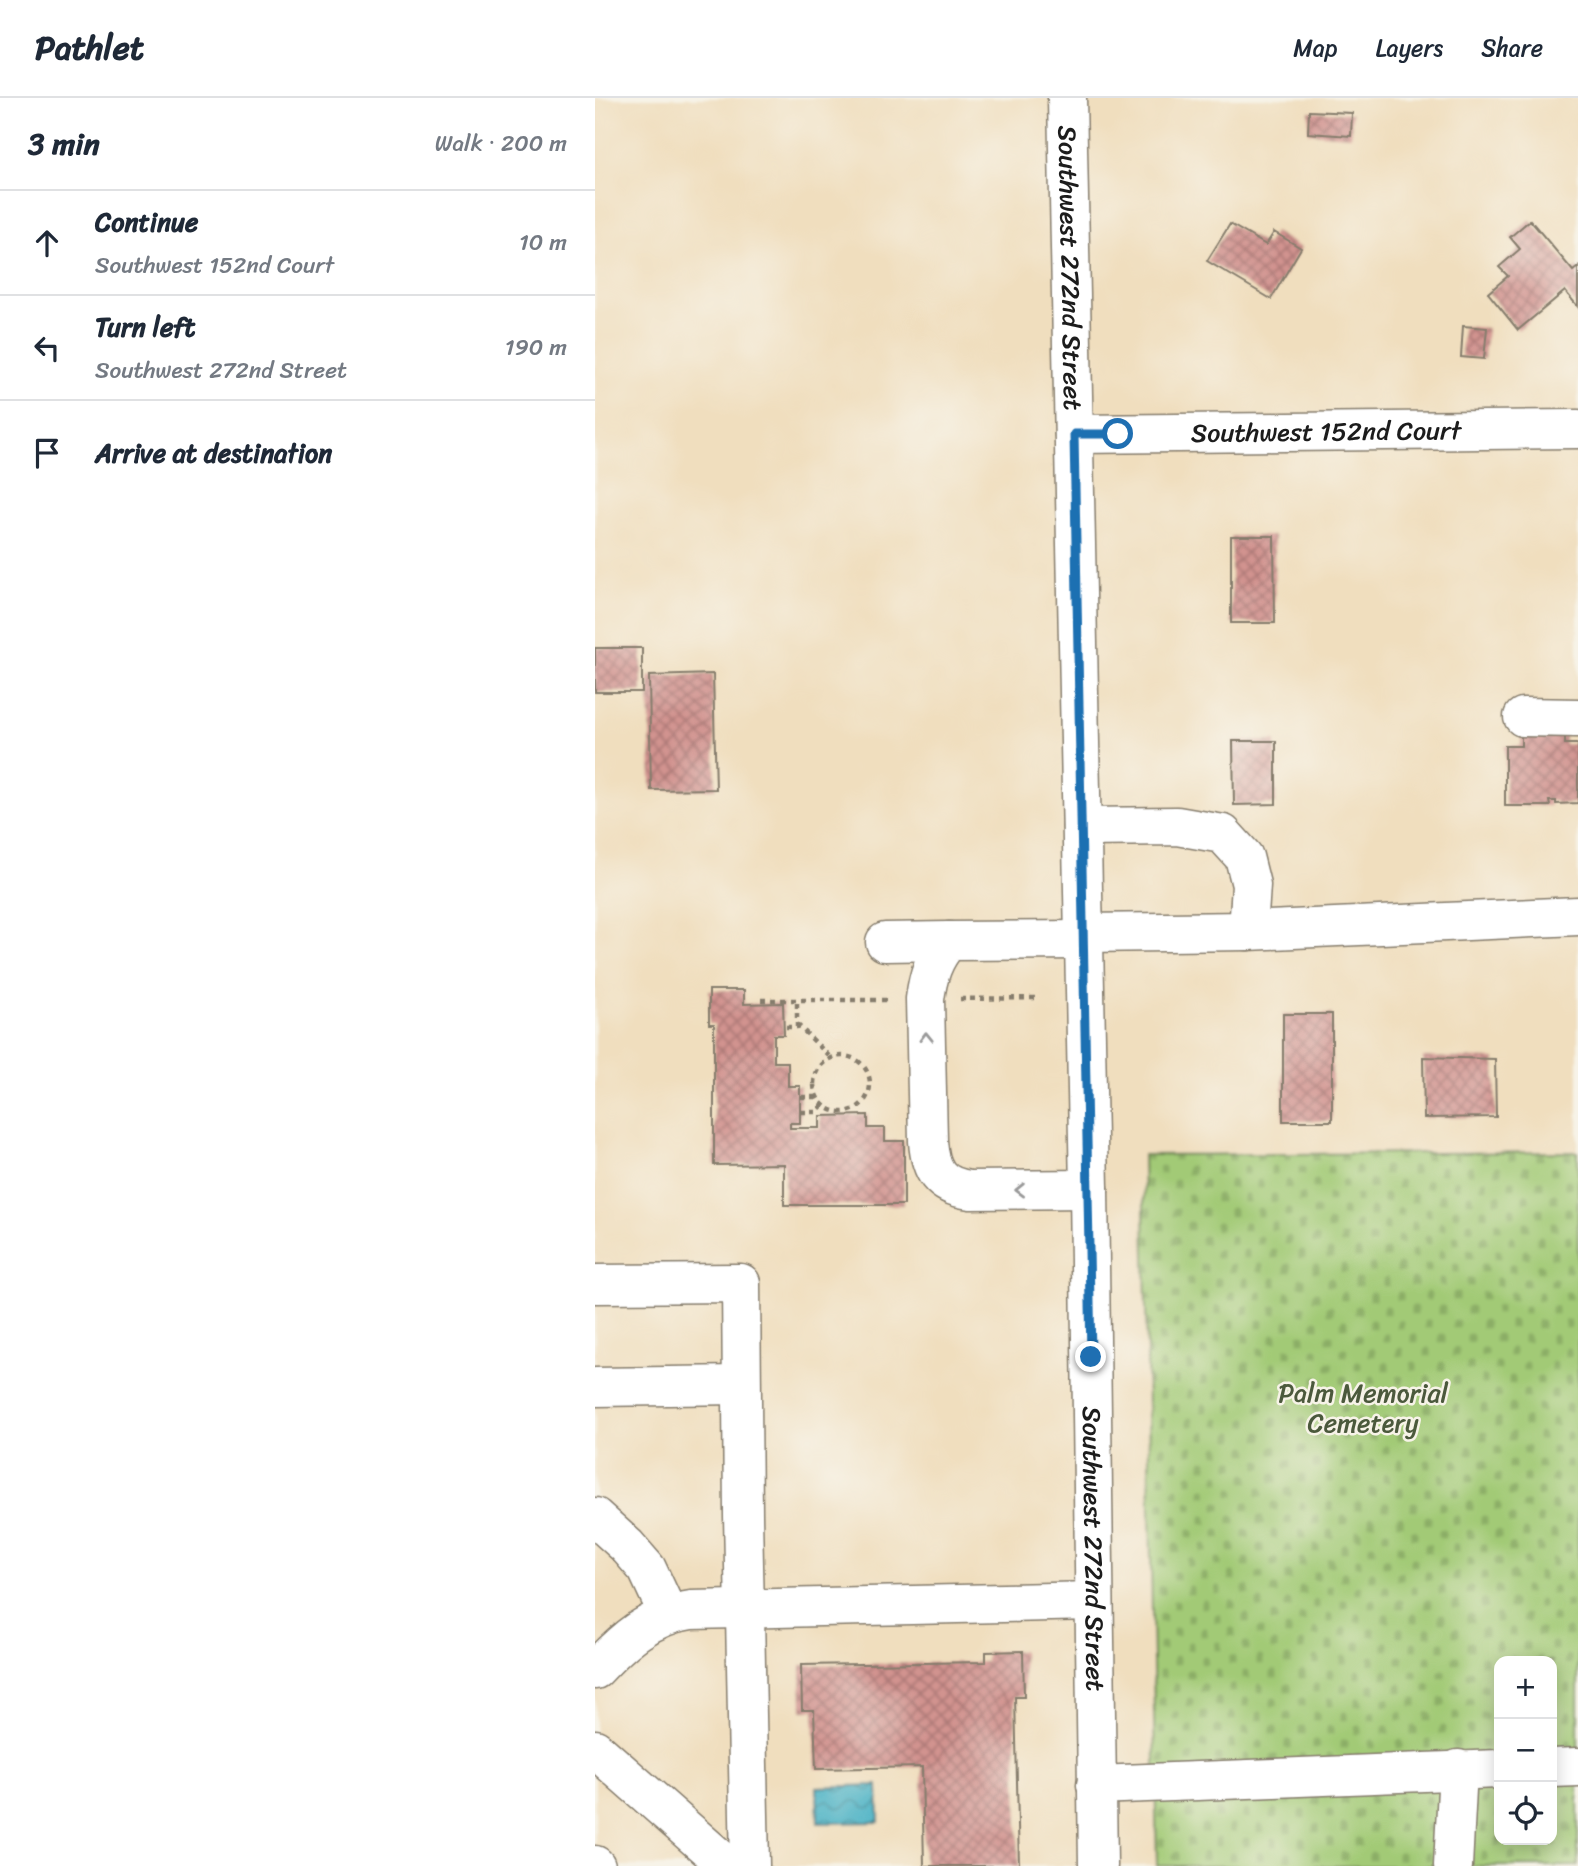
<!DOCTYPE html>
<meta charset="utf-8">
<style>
:root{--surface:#fff;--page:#f2f2f3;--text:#1f2937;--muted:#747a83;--line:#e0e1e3}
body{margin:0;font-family:Sriracha,sans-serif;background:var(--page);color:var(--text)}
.controls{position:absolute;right:21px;bottom:21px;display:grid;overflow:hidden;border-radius:14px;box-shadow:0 4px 18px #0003}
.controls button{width:63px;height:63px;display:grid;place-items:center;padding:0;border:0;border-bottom:2px solid var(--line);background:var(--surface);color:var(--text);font:35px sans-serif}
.stop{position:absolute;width:21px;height:21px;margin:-16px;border:5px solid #1f6fb2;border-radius:50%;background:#fff}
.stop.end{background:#1f6fb2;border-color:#fff;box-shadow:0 2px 7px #0008}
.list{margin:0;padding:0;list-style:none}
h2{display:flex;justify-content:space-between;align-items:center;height:91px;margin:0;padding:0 28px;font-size:30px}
h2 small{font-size:23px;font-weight:400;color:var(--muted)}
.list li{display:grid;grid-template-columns:46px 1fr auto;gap:21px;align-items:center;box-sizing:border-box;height:105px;padding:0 28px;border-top:2px solid var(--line)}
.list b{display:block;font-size:26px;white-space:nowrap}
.list p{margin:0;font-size:23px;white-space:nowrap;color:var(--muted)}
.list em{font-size:23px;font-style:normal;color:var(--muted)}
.icon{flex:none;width:38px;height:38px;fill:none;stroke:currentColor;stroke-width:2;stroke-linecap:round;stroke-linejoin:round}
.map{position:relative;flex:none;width:983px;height:1768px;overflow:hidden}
header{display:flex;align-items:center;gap:42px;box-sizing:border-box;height:98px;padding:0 35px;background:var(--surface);border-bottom:2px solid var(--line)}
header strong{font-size:33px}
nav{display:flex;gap:38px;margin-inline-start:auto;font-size:24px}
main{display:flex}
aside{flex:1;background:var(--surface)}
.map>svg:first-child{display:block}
.cemetery{fill:url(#cemetery-stones);stroke:#5f7349;stroke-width:2;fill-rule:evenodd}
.water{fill:url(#water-waves);stroke:#326670;stroke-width:2}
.building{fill:url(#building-cross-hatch)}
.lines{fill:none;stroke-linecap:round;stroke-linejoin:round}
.minor-casing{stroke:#867d6d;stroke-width:41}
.path{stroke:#867d6d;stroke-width:4.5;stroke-dasharray:5 5;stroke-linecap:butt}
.minor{stroke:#fff;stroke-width:38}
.oneway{stroke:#999}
.route{stroke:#1f6fb2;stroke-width:9}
.labels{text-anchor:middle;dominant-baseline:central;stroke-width:5;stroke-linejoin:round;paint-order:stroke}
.street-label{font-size:26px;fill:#1c1c1c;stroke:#f7f3e8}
.park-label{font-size:26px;fill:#4b593c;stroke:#f7f3e8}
</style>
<header>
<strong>Pathlet</strong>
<nav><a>Map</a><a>Layers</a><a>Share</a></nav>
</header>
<main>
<aside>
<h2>3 min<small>Walk · 200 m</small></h2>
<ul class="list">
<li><svg class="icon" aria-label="ahead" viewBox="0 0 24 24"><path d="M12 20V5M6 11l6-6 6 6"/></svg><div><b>Continue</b><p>Southwest 152nd Court</p></div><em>10 m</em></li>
<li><svg class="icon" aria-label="left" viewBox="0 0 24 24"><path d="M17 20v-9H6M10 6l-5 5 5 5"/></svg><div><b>Turn left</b><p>Southwest 272nd Street</p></div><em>190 m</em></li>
<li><svg class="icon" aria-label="arrive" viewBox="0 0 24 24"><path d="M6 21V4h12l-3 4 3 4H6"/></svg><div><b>Arrive at destination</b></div></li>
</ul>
</aside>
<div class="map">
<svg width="983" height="1768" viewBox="0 0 983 1768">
<defs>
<pattern id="cemetery-stones" width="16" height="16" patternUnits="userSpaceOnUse" patternTransform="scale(1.75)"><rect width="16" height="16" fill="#a2ca76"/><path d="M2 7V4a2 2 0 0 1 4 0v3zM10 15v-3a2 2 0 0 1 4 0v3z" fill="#8bad66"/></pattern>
<pattern id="water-waves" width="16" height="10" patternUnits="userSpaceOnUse" patternTransform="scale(1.75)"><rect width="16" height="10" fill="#47b1c5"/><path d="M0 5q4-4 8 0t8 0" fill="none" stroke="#3a8f9f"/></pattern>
<pattern id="building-cross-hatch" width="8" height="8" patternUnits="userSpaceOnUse" patternTransform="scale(1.75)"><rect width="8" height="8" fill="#d1938f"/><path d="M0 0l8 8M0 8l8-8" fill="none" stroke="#a97774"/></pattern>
</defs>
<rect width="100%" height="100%" fill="#f7f3e8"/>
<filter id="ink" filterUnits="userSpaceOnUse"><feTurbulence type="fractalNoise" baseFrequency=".0143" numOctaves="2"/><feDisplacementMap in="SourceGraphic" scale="14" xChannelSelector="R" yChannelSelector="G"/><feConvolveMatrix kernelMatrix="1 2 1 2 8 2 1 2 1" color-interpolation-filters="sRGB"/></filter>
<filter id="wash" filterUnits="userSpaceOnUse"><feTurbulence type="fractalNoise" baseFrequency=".00686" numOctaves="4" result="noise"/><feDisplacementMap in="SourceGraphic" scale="28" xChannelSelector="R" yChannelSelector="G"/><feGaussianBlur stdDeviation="1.57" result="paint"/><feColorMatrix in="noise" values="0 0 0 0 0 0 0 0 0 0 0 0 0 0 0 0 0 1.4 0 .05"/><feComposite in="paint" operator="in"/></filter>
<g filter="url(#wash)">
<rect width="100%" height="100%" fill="#f0debe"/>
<!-- cemetery -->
<path class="cemetery" d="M 983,1054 L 983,1768 L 562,1768 L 548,1057 ZM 904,1563 L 957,1563 L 957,1742 L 904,1742 Z"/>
<!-- water -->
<path class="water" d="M 283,1687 L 284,1724 L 223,1725 L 222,1689 Z"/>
<g id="blocks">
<!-- building -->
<path class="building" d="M 714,13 L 757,15 L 756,38 L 713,35 Z
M 935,122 L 978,173 L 983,169 L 983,209 L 970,193 L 923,232 L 893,195 L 913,178 L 904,169 L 925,151 L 915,139 Z
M 635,126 L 671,147 L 679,134 L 706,150 L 676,201 L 612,163 Z
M 868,228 L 892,230 L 889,261 L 866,259 Z
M 636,438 L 679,438 L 680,525 L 636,525 Z
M 0,550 L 47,550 L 47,594 L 0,594 Z
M 118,576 L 121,691 L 56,692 L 54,578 Z
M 926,633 L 970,633 L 970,646 L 983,646 L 983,705 L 961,706 L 961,703 L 954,703 L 955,708 L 910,708 L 910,648 L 926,648 Z
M 638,643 L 681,643 L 681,706 L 639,707 Z
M 114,892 L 149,892 L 149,906 L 188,905 L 189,937 L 179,937 L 179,964 L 193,964 L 193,988 L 205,988 L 205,1025 L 195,1025 L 195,1030 L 225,1030 L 225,1018 L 273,1017 L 273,1030 L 290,1030 L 290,1043 L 309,1043 L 309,1107 L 189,1107 L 189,1066 L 119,1067 L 119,926 L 114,926 Z
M 688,916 L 737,916 L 737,1023 L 688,1023 Z
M 828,959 L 900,961 L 901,1019 L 829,1020 Z
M 428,1553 L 429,1599 L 420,1599 L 424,1768 L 329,1768 L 327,1669 L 221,1671 L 219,1612 L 207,1612 L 206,1567 L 391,1564 L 391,1554 Z"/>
</g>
</g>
<g filter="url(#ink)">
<use href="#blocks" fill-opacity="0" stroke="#867d6d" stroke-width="2"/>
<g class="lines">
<defs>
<g id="minor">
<path id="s1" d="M 472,0 L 494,1091 L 503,1768"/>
<path id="s2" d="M 479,336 L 983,331"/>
<path d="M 928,619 L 983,620"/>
<path d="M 487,729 L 582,728 L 628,736 L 649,759 L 656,787 L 653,833"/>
<path d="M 489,835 L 653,833 L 983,818"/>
<path d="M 489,842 L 354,843 C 338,861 333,878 330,901 L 333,1043 C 335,1072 344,1088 375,1092 L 494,1091"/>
<path d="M 290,844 L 354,843"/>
<path d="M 0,1186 L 146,1185 L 148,1417 L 155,1768"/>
<path d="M 0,1289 L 146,1287"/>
<path d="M 0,1419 L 32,1448 L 52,1471 L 73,1516"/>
<path d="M 0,1572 C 28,1542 54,1518 96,1512 L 498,1503"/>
<path d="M 0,1651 L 133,1768"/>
<path d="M 957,1670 L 983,1669"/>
<path d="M 501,1687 L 904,1671"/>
<path d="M 0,1767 L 1,1768"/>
<path d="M 858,1768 L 863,1671"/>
</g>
</defs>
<!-- minor casing -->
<use href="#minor" class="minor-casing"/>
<!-- path -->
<path class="path" d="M 365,901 L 441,900
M 166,902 L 296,902
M 202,926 L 236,960
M 191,929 L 202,929 L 202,902
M219 986a28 28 0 1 1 56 0a28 28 0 1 1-56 0Z
M 206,999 L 223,999
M 206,1014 L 221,1014 L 229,1006"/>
<!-- minor -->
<use href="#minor" class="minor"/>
</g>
<!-- one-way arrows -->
<defs><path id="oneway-chevron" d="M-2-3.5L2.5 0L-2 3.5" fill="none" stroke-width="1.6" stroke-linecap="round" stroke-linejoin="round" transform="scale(1.75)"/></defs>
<g class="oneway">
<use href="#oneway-chevron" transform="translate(331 939) rotate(-91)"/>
<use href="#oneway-chevron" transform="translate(425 1092) rotate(179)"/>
</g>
</g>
<g class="lines" filter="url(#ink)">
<!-- route -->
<path class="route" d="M 496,1259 L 479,336 L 523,336"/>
</g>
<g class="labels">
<!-- street labels -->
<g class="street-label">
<text stroke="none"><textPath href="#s1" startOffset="170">Southwest 272nd Street</textPath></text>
<text stroke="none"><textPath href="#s2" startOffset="252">Southwest 152nd Court</textPath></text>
<text stroke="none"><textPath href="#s1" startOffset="1451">Southwest 272nd Street</textPath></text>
</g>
<!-- park labels -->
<g class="park-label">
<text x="768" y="1295">Palm Memorial<tspan x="768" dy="30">Cemetery</tspan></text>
</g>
</g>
</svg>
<div class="controls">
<button>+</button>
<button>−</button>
<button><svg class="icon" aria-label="locate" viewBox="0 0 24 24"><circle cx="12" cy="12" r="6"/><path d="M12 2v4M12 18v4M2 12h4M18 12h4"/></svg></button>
</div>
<div class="stop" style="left:523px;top:336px"></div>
<div class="stop end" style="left:496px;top:1259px"></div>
</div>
</main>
